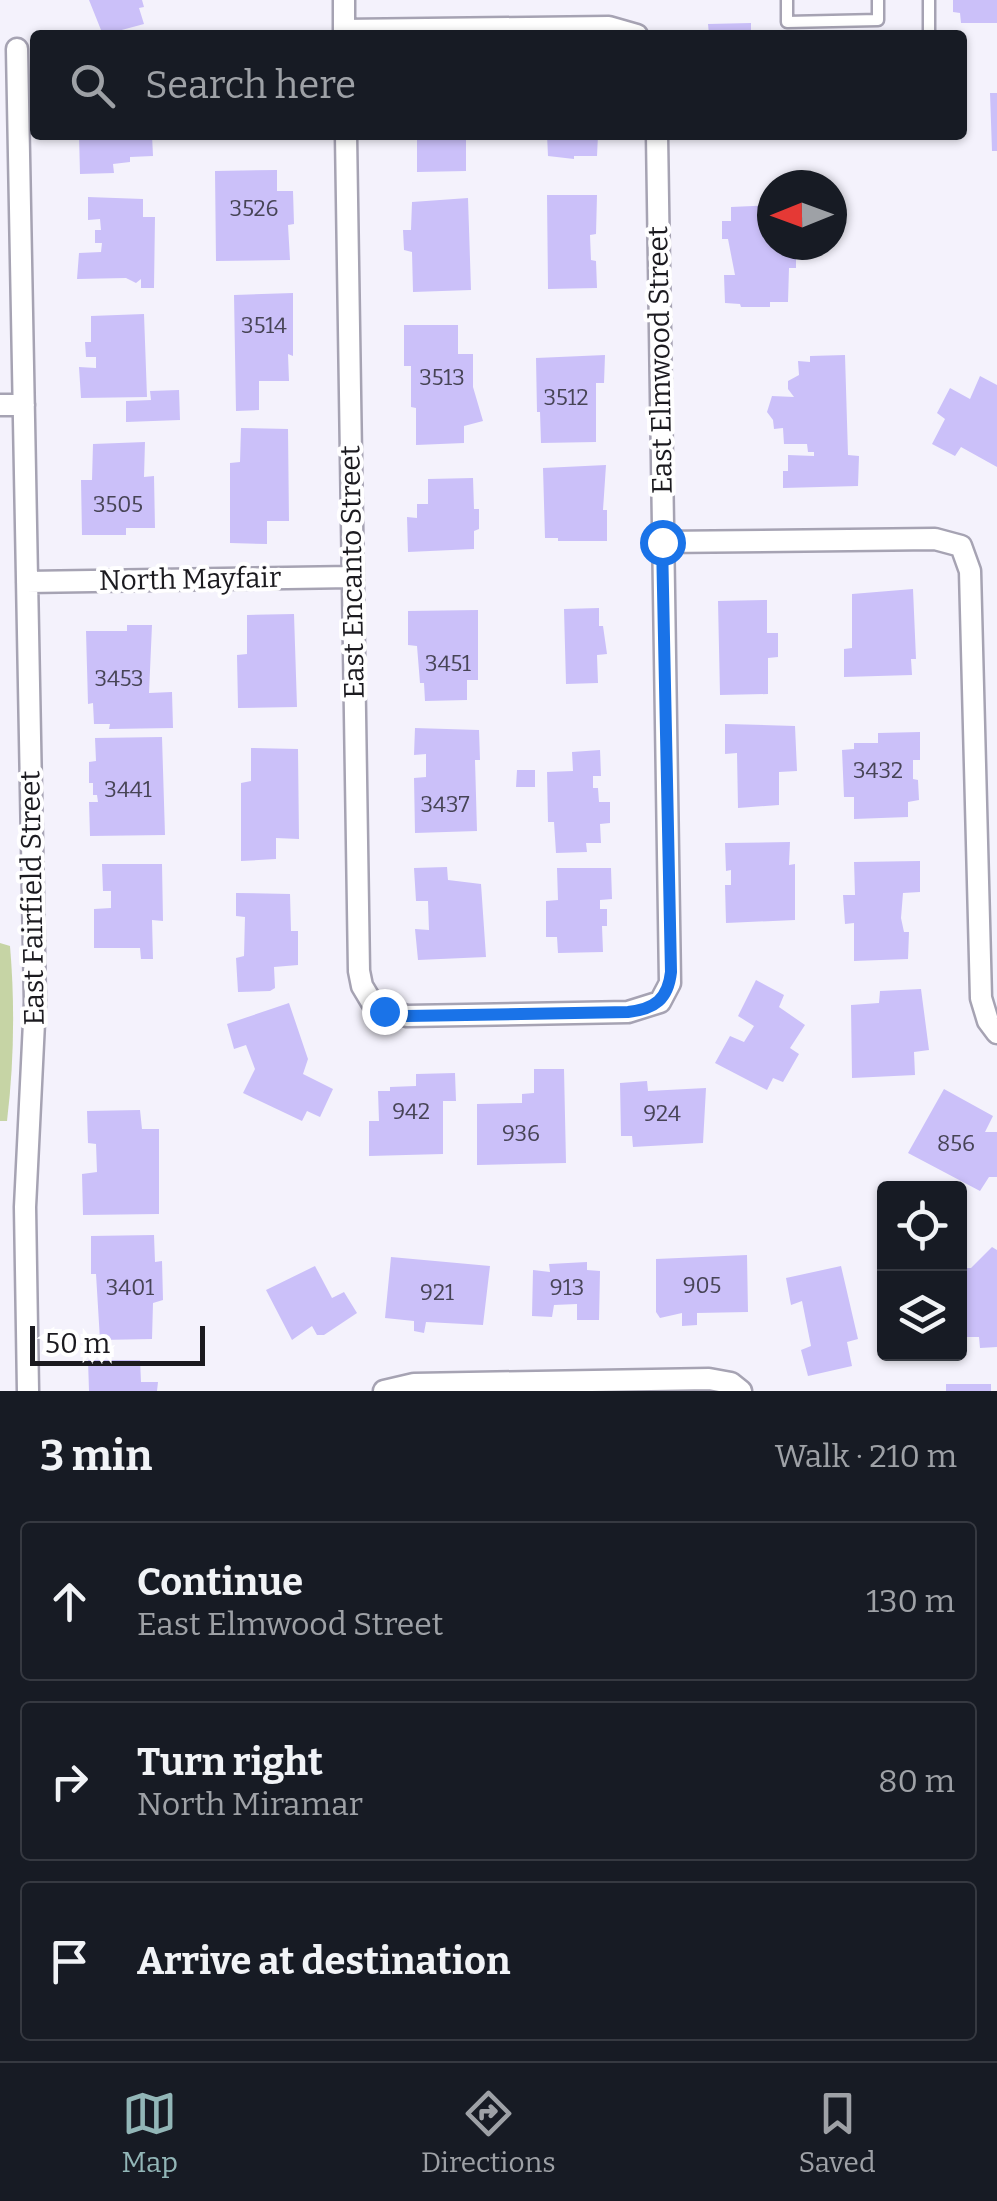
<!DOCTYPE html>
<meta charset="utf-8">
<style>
:root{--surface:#171b24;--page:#242831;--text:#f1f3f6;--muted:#9ea1a6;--line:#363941;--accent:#92b6b7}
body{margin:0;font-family:Bitter,serif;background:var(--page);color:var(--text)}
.controls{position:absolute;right:30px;bottom:30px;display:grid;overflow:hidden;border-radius:10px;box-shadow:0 2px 8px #0004}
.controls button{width:90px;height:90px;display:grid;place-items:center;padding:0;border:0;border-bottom:2px solid var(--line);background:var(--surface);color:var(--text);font:50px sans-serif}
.compass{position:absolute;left:757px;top:170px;width:90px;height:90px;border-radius:50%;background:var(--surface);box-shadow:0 2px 8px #0004;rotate:269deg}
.scale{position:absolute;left:30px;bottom:25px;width:175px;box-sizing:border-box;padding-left:10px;border:5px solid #1b1a1f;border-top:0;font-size:28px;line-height:35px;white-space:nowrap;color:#1b1a1f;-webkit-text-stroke:8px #fff;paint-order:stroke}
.stop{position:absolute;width:30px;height:30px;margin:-22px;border:8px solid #1a73e8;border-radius:50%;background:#fff}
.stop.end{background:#1a73e8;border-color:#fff;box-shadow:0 2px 10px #0008}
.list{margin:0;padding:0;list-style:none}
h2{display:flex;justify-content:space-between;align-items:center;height:130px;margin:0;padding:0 40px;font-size:42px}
h2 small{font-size:32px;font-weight:400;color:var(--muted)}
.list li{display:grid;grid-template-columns:65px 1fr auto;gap:30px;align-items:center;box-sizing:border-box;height:160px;margin:0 20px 20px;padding:0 20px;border:2px solid var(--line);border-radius:10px}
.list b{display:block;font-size:38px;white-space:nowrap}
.list p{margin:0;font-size:32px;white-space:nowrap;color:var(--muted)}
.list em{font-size:32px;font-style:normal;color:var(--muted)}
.icon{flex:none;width:55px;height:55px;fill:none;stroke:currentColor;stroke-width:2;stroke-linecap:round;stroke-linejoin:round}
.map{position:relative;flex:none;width:997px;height:1391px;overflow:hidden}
.search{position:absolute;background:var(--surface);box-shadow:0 2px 8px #0004;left:30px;right:30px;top:30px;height:110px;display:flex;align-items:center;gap:25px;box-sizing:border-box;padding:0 35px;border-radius:10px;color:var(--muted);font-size:38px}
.sheet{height:670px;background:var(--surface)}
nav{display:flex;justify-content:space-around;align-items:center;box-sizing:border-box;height:140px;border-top:2px solid var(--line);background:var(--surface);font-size:28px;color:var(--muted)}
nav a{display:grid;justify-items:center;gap:5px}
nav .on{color:var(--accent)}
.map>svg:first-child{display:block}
.green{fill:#c6d4a5}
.building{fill:#cbc0f9}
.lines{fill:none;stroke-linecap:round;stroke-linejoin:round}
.service-casing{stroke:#a6a3b3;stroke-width:15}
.minor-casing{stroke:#a6a3b3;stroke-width:25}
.service{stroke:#fff;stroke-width:10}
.minor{stroke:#fff;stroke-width:20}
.route{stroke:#1a73e8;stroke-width:12}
.labels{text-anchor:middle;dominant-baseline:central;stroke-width:8;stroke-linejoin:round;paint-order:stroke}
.number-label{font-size:22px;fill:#474456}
.street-label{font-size:28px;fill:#1b1a1f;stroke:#fff}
</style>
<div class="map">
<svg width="997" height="1391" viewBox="0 0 997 1391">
<rect width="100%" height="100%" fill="#f4f2fc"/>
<!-- green -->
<path class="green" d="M 0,943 L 10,946 C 15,1005 14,1063 7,1121 L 0,1121 Z"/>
<!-- building -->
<path class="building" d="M 89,0 L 142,0 L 144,7 L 139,8 L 144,24 L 103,35 Z
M 953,0 L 997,0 L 997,23 L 961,23 L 960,13 L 953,12 Z
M 751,23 L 751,35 L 709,35 L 708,24 Z
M 990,93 L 997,93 L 997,151 L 992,151 Z
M 79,135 L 152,135 L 153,156 L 130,157 L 130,162 L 113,164 L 114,173 L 80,174 Z
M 417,135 L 466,135 L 466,171 L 417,172 Z
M 547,135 L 598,135 L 597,156 L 574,156 L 574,159 L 548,156 Z
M 277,170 L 277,191 L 293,191 L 294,224 L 288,225 L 290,260 L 216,261 L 215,171 Z
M 547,195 L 597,195 L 596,234 L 590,235 L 591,260 L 596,261 L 597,288 L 548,289 Z
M 88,197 L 143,199 L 143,217 L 155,217 L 154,288 L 141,288 L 141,279 L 136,283 L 126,278 L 77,279 L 79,253 L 101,252 L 102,243 L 95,243 L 95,230 L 101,230 L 100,219 L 88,220 Z
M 468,198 L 471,290 L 413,292 L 412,252 L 404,250 L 403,230 L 411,230 L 412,202 Z
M 772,205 L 772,245 L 796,245 L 796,268 L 789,268 L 788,302 L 770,302 L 770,307 L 741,307 L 740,304 L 725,303 L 724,275 L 735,275 L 728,239 L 722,239 L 722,221 L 731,221 L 731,207 Z
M 293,293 L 293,356 L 288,354 L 289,381 L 259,381 L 259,410 L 236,411 L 234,295 Z
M 144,314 L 147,397 L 81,398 L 79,367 L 96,368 L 96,357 L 86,357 L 85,342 L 91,342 L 91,316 Z
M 404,325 L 458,325 L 458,354 L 473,354 L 473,387 L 483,421 L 464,426 L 464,443 L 416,445 L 416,408 L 411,407 L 411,366 L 404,366 Z
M 605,355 L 604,383 L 596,383 L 596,442 L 541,443 L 540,412 L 537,412 L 536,358 Z
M 845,355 L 848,455 L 859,456 L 858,486 L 783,488 L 783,471 L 788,471 L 788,455 L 814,456 L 814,452 L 808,452 L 807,444 L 784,444 L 783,428 L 774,429 L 773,420 L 767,412 L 772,396 L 794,397 L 788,389 L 788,381 L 799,375 L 798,361 L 810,362 L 810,356 Z
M 980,376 L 997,385 L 997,467 L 961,447 L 955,456 L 932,444 L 945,419 L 937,413 L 950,388 L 970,399 Z
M 179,390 L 180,420 L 126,422 L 126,401 L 151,400 L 150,391 Z
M 241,428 L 288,429 L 289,521 L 267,521 L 267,544 L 230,543 L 230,463 L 240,462 Z
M 145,442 L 144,477 L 154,476 L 155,528 L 126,528 L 126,535 L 82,535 L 81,480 L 92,480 L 93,444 Z
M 606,465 L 603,510 L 607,510 L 607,541 L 558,541 L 558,538 L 545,538 L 543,468 Z
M 473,478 L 474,509 L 479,509 L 479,529 L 474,531 L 474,549 L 408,552 L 407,517 L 417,518 L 417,504 L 428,504 L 428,479 Z
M 913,589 L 916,659 L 911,659 L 912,675 L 844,677 L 844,649 L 852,648 L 852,594 Z
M 767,600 L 767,633 L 778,633 L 778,657 L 768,658 L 768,694 L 720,695 L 718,601 Z
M 599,608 L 599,626 L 603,626 L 607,654 L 597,655 L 598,683 L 566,684 L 564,609 Z
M 478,610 L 478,680 L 467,680 L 467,700 L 425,701 L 424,683 L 420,683 L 417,646 L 408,645 L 408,611 Z
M 294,614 L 297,707 L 238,708 L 237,655 L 247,654 L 247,615 Z
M 127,625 L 152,625 L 149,693 L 172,692 L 173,728 L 109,729 L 110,724 L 94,724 L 93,703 L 88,704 L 86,631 L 127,631 Z
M 725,724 L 795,726 L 797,771 L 779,772 L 779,805 L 738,808 L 737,753 L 725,754 Z
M 415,728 L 479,730 L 480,760 L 475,760 L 477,831 L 415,833 L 414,778 L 426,777 L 426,754 L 414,755 Z
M 920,732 L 920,760 L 913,760 L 913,779 L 918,780 L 919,800 L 908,802 L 908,817 L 854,819 L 854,797 L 844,797 L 842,750 L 854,749 L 854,743 L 878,743 L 878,733 Z
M 162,737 L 165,835 L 90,836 L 89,802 L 98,802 L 97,795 L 93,795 L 93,783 L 89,783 L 89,762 L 96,761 L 95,738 Z
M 251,748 L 298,749 L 299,839 L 276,838 L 276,859 L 241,861 L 241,783 L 251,781 Z
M 600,750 L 601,776 L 593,776 L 593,788 L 598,788 L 599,802 L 610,802 L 610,823 L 600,824 L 601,843 L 586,843 L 587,852 L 556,853 L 554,822 L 548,822 L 547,772 L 573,771 L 572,752 Z
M 517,770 L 535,770 L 535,787 L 516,787 Z
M 790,842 L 789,865 L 795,864 L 795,920 L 726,923 L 725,885 L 731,885 L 731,870 L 726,871 L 725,843 Z
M 920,861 L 920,892 L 903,893 L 901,918 L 904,932 L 909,932 L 908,959 L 854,961 L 854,923 L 845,924 L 843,895 L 855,895 L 854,862 Z
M 102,864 L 162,864 L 163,921 L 152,920 L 153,959 L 141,959 L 140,948 L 94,948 L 94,909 L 111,908 L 111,891 L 103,891 Z
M 447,867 L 448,880 L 481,884 L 486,957 L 418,960 L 415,929 L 429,930 L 428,901 L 416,901 L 414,868 Z
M 557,868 L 611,868 L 612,899 L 600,900 L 600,909 L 607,909 L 607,926 L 602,926 L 603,952 L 558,953 L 557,937 L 546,937 L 546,901 L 558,900 Z
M 236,893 L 290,894 L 291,931 L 298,931 L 298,965 L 274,967 L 275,988 L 270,991 L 238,992 L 236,958 L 244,956 L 245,917 L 236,916 Z
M 756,980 L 784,995 L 779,1007 L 805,1025 L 790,1048 L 799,1054 L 783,1082 L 773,1078 L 767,1090 L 715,1063 L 730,1036 L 744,1042 L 754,1026 L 738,1016 Z
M 921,989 L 929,1050 L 914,1052 L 915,1075 L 852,1078 L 851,1005 L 879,1003 L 880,991 Z
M 289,1003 L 308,1059 L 303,1074 L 333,1089 L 320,1117 L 307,1111 L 302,1121 L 243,1093 L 255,1069 L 246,1045 L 234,1049 L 227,1024 Z
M 534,1069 L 564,1069 L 566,1163 L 477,1165 L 477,1104 L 522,1103 L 522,1094 L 534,1093 Z
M 455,1073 L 456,1101 L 443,1101 L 443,1154 L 369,1156 L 369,1121 L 379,1121 L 378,1091 L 390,1091 L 390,1087 L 416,1086 L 416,1074 Z
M 647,1081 L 648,1091 L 706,1088 L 703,1143 L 633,1147 L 632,1136 L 621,1136 L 620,1083 Z
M 944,1089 L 993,1116 L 985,1132 L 997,1132 L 997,1177 L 989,1177 L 980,1191 L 908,1153 Z
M 140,1110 L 142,1129 L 159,1129 L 159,1214 L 83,1215 L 82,1174 L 97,1172 L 96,1144 L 88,1143 L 87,1111 Z
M 154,1235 L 155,1262 L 162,1261 L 163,1300 L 153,1303 L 152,1339 L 100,1340 L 96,1274 L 91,1274 L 91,1236 Z
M 992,1247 L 997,1250 L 997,1347 L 980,1348 L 979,1337 L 960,1337 L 960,1268 L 971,1268 Z
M 747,1255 L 748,1312 L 697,1313 L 697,1325 L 682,1326 L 682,1313 L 660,1318 L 656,1312 L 656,1259 Z
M 391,1257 L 490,1266 L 483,1325 L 426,1322 L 424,1333 L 414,1331 L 414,1321 L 385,1318 Z
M 587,1262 L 587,1270 L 600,1271 L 599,1320 L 577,1320 L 577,1304 L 554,1305 L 552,1317 L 532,1316 L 533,1270 L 550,1272 L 549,1264 Z
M 315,1266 L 332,1298 L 344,1292 L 357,1313 L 324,1335 L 317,1335 L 312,1326 L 292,1340 L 266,1290 Z
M 841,1266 L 858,1339 L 847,1342 L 852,1366 L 808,1376 L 801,1350 L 811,1346 L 802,1301 L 791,1305 L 786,1278 Z
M 88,1360 L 140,1360 L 141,1382 L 158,1382 L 157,1391 L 89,1391 Z
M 946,1384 L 991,1384 L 991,1391 L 946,1391 Z"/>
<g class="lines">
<defs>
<path id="service" d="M 787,0 L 787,22 L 878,20 L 878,0
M 929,0 L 929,35"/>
<path id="minor" d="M 344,0 L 344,35
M 344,30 L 609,27 L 637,35
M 17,49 L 35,1002 L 25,1207 L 28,1391
M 346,135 L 359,971 L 362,986 L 374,1006 L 407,1016 L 628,1012 L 660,1002 L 670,983 L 657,135
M 0,405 L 24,405
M 662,542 L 935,539 L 961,546 L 970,571 L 981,998 L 988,1021 L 997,1033
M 27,582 L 352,577
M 384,1391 L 414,1384 L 709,1379 L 731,1383 L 741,1391"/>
</defs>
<!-- service casing -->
<use href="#service" class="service-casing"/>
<!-- minor casing -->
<use href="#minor" class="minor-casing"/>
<!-- service -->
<use href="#service" class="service"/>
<!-- minor -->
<use href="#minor" class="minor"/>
</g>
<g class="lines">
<!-- route -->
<path class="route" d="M 384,1011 L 407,1016 L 628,1012 C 655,1009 668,999 671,972 L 662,542"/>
</g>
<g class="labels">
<!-- number labels -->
<g class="number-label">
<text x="254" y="208">3526</text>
<text x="264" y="325">3514</text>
<text x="442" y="377">3513</text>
<text x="566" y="397">3512</text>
<text x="118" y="504">3505</text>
<text x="448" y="663">3451</text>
<text x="119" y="678">3453</text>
<text x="878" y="770">3432</text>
<text x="128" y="789">3441</text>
<text x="445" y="804">3437</text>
<text x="411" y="1111">942</text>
<text x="662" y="1113">924</text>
<text x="521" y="1133">936</text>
<text x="956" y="1143">856</text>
<text x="702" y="1285">905</text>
<text x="130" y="1287">3401</text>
<text x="567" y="1287">913</text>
<text x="437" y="1292">921</text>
</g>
<!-- street labels -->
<g class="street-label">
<text transform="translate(660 360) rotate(-91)">East Elmwood Street</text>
<text transform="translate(352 572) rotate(-91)">East Encanto Street</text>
<text transform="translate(190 579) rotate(-1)">North Mayfair</text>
<text transform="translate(32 898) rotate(-91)">East Fairfield Street</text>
</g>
</g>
</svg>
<div class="controls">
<button><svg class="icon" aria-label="locate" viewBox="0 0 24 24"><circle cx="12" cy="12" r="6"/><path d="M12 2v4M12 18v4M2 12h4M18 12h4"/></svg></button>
<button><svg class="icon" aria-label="layers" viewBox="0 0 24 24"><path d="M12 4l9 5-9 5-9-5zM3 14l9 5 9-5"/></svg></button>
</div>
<svg class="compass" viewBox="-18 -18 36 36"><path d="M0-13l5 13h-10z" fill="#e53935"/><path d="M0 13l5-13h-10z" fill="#9ea1a6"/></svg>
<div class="scale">50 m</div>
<div class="stop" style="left:662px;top:542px"></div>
<div class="stop end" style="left:384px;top:1011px"></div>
<div class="search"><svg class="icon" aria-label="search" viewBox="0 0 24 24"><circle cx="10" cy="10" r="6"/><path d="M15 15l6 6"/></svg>Search here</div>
</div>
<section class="sheet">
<h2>3 min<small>Walk · 210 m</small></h2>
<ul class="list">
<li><svg class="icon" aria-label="ahead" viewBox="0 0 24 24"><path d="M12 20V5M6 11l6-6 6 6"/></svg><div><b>Continue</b><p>East Elmwood Street</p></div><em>130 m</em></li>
<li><svg class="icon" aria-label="right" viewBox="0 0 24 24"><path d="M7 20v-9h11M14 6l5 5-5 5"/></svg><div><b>Turn right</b><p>North Miramar</p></div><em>80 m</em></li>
<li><svg class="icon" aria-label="arrive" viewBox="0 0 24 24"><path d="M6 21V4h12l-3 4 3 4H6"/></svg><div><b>Arrive at destination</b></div></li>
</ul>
</section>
<nav>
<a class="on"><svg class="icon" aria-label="map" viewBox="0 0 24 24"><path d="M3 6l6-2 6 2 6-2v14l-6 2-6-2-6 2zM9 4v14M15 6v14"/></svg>Map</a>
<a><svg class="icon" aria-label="directions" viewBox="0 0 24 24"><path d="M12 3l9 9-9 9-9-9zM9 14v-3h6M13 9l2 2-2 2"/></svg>Directions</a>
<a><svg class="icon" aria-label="saved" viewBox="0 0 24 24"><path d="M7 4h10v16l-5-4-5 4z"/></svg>Saved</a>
</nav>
